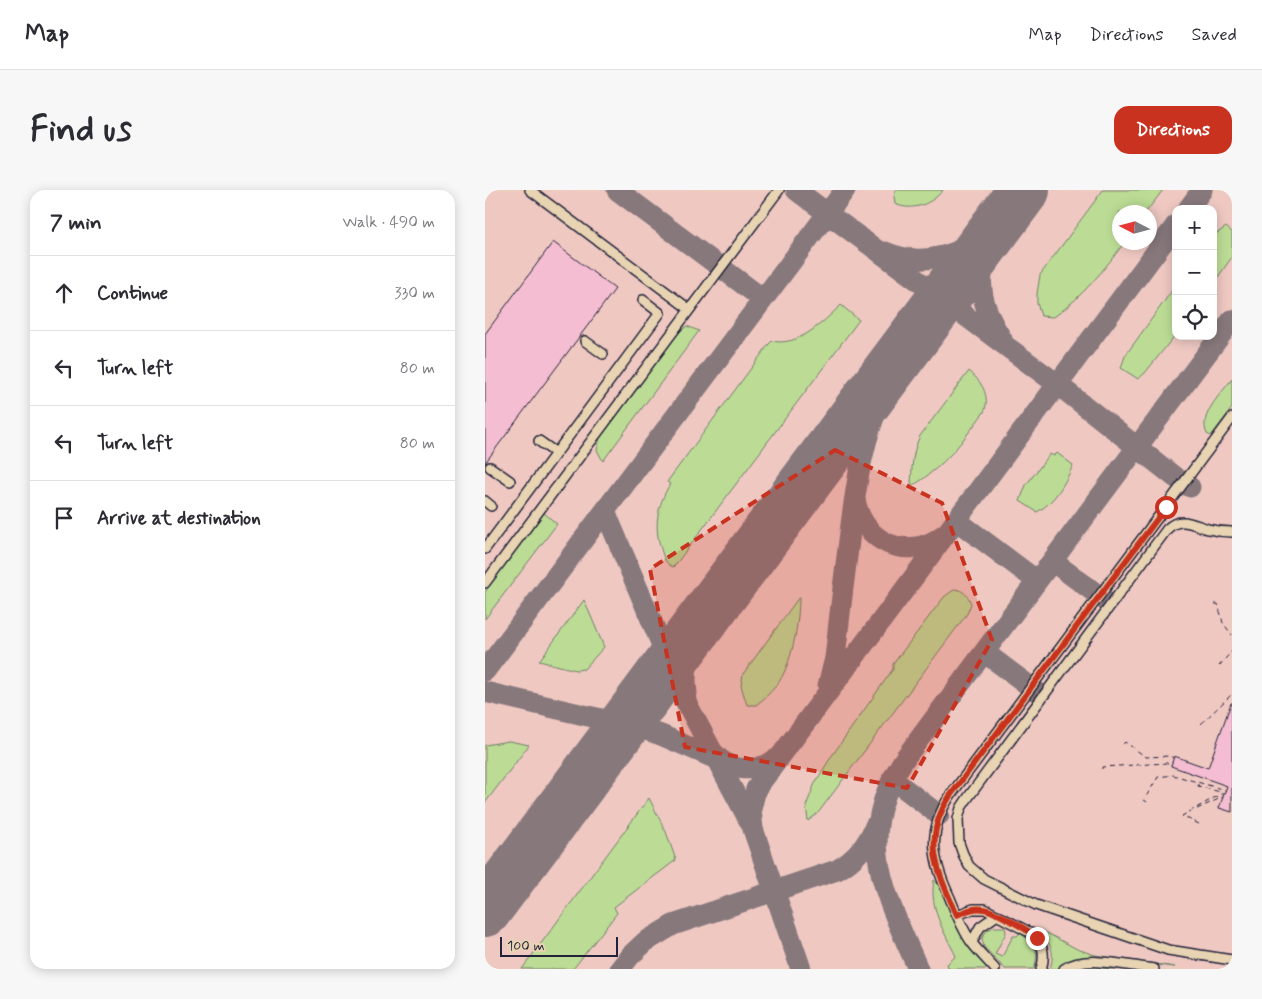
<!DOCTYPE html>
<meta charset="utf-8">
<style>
:root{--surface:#fff;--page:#f7f7f7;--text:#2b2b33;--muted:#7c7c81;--line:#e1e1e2;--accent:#c8321e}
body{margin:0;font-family:Mynerve,sans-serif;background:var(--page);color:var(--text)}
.controls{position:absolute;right:15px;top:15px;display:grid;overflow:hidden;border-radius:10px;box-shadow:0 2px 12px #0003}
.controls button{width:45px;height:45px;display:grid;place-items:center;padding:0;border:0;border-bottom:1px solid var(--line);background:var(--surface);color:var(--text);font:25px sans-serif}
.compass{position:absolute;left:627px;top:15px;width:45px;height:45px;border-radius:50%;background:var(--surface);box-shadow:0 2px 12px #0003;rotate:276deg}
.scale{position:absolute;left:15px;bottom:12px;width:118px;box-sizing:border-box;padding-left:5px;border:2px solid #22223b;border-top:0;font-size:14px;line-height:18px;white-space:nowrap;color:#22223b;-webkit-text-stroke:4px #e8d4b2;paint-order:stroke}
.stop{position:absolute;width:15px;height:15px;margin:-11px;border:4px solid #c8321e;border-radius:50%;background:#fff}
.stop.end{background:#c8321e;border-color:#fff;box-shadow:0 1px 5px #0008}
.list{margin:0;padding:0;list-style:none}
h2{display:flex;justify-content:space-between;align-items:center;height:65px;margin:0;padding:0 20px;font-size:21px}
h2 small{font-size:16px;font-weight:400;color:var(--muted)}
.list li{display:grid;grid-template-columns:32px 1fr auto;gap:15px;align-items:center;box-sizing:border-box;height:75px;padding:0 20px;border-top:1px solid var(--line)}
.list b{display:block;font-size:19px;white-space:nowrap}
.list em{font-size:16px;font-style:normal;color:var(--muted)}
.icon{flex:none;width:28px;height:28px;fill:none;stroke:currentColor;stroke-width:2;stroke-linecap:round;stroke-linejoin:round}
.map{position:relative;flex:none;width:747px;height:779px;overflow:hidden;border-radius:15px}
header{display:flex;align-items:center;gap:30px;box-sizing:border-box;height:70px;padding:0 25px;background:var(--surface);border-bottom:1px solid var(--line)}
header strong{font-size:24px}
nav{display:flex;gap:28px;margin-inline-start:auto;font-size:18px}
.intro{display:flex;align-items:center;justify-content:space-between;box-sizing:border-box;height:120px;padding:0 30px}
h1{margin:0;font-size:35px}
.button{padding:12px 22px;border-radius:15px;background:var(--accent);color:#fff;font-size:18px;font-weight:700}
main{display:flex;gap:30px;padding:0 30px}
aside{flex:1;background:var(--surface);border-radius:15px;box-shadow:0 2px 12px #0003}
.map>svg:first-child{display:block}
.built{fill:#efc8c2;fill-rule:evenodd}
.grass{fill:#bcdc95;stroke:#6f7f68}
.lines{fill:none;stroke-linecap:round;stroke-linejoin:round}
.taxiway{stroke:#87787b;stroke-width:21}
.runway{stroke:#87787b;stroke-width:52}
.building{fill:#f5bdd1;stroke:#22223b}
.minor-casing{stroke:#22223b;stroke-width:12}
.path{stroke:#22223b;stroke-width:1;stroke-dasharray:5 4;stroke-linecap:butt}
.minor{stroke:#e8d4b2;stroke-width:9}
.route{stroke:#c8321e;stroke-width:6}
.marked{fill:#c8321e;fill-opacity:0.2;stroke:#c8321e;stroke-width:4;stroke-dasharray:10 6;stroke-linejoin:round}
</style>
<header>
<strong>Map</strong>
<nav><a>Map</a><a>Directions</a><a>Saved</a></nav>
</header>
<div class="intro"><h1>Find us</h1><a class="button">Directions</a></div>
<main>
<aside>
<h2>7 min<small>Walk · 490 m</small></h2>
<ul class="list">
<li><svg class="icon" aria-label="ahead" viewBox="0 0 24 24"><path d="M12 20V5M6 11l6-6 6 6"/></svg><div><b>Continue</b></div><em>330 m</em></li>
<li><svg class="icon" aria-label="left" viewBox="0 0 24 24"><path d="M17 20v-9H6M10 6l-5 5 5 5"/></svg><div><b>Turn left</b></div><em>80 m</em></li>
<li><svg class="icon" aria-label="left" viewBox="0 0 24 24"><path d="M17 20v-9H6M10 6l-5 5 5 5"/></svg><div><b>Turn left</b></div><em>80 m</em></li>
<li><svg class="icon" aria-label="arrive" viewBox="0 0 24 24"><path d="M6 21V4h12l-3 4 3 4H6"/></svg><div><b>Arrive at destination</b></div></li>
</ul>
</aside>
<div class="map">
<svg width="747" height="779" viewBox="0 0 747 779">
<rect width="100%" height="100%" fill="#eccdbb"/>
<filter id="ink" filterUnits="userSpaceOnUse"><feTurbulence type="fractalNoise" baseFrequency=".02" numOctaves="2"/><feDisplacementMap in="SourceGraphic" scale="10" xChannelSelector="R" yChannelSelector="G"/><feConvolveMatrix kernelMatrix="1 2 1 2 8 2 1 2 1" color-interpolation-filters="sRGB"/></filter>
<g filter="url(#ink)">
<!-- built -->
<path class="built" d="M 0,0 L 747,0 L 747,779 L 0,779 ZM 691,19 L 728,19 L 728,146 L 691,146 ZM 634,22 L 664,22 L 664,52 L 634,52 Z"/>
<!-- grass -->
<path class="grass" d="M 411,0 L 458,0 C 447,14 427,22 410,14 L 409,6 Z
M 618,0 L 678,0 L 661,22 L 634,22 L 634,52 L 639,53 C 619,80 597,107 569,127 L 556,126 L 552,113 L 552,104 L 555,85 Z
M 741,37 L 747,42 L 747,67 L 728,94 L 728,46 Z
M 691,95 L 691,144 L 660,183 L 653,189 L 636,178 L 640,166 Z
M 356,115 L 374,130 L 191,374 L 188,377 C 181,374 179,369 177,362 C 168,337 172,316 185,294 L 182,292 L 284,154 L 287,151 C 314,157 338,132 356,115 Z
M 202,136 L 214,141 L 118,271 L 112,260 L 115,248 L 194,142 Z
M 484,181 C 496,191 506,206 499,222 C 481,246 467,267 443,285 C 438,289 432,294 426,295 C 427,278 427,262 435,246 Z
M 747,189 L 747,218 L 726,246 L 722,244 C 713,225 736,204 747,189 Z
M 572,263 L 588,275 C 581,292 569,313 552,322 L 535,311 L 541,295 L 565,264 L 569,266 Z
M 59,323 L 72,334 L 0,429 L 0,402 Z
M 470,399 C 478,400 484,406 486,414 L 482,424 L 333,623 L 323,631 L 321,616 L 330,593 L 346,567 L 408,479 L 408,474 L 459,407 Z
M 314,407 C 314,433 307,476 291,496 C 285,503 278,510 271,515 L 262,515 L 256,496 L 258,484 Z
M 99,410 L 119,457 L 99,479 L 91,480 L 54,471 Z
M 24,551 L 44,555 L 0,613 L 0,555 Z
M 164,608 L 181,642 L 191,670 L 129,717 L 132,723 L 88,779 L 37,779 Z
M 449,690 L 455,696 L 478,749 L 504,779 L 464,779 L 462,774 L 471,766 C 459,742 444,718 449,690 Z
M 509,737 L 520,737 L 521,743 L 510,764 L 517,767 L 528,746 L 532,746 L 535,743 C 549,753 555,761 549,779 L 520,779 L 499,757 L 497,748 L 502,740 Z
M 554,739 L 592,759 L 610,765 L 690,777 L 644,772 L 642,779 L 565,779 C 571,760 565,755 554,739 Z"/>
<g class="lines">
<!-- taxiway -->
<path class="taxiway" d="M 132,0 L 278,109
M 311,0 L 572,194 L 691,288 L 705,297
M 703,19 L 717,0
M 400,62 C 439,79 483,64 510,34
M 517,149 C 476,88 503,51 541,0
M 370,309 C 377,352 422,373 458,345
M 120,321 L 201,512 L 266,634
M 471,330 L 552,391
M 567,371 L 620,410
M 499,462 L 551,501
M 0,481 L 360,0
M 343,496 L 350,468 C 354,432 358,395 363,359 C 370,299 377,245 405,190 C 425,151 454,117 480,81
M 0,502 L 155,538 L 176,545 L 236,571
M 202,503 C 194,450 233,412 262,372
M 120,529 C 130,529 139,526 147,520 L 189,464
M 229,563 C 246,583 271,583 291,569
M 407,589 L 454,625
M 135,779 L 145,766 L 160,752 L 188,735 L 352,680 C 370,670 382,656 390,636
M 316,779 L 268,639 L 266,619 L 271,599 L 691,35
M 433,779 C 400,703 367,646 420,568 L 747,130"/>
<!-- runway -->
<path class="runway" d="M 0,721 L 539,0"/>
</g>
<!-- building -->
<path class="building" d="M 68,52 L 130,99 L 0,273 L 0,144 Z
M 746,513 L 747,513 L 747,622 L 734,618 L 742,596 L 686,576 L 689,566 L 723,578 Z"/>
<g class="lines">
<defs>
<path id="minor" d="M 45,0 L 204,119
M 100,151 L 118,164
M 54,251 L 71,263
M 5,277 L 25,291
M 0,311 L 6,316
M 747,342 C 739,342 731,341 723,339 C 707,334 695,326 682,339 L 482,609 L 476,618 L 473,629 L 474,653 L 478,664 L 484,676 L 499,689 L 551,715 L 683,760 L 747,770
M 0,359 L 175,123 L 158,110
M 0,393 L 294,0
M 472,725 L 488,719 L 500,719 L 546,743 C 558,752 561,765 556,779
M 487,752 L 495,737 L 512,725
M 510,779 C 502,770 494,762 487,753 C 477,739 471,723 465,708 C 448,672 441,642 465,606 L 747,228
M 579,779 C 601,764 643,776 669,779"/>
</defs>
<!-- minor casing -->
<use href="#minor" class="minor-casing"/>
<!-- path -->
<path class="path" d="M 730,414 L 733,414 L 738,433 L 747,445
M 734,476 L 747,461
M 716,534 L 747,504
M 638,554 L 640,552 L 661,567 L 685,566 L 688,568
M 617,579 L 617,577 L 682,573 L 686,575
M 713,594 L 713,596 L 739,603
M 662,612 L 659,610 L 673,587 L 688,585 L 740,600
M 712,619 L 738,607
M 714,634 L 697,626 L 736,604 L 739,604"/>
<!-- minor -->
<use href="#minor" class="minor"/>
</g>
</g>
<g class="lines" filter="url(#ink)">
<!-- route -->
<path class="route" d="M 552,748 C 544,740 510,721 499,719 C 490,717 481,721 472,725 C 453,683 436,649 465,606 L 681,317"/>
</g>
<!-- marked area -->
<path class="marked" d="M 350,260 L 457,313 L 507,450 L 422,598 L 200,557 L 165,379 Z"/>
</svg>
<div class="controls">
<button>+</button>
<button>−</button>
<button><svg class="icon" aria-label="locate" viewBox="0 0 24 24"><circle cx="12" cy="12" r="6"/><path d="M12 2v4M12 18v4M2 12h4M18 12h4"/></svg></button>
</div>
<svg class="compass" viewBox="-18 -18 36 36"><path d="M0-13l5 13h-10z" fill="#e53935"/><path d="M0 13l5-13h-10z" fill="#7c7c81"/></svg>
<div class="scale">100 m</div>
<div class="stop" style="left:681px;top:317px"></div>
<div class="stop end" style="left:552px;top:748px"></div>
</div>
</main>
